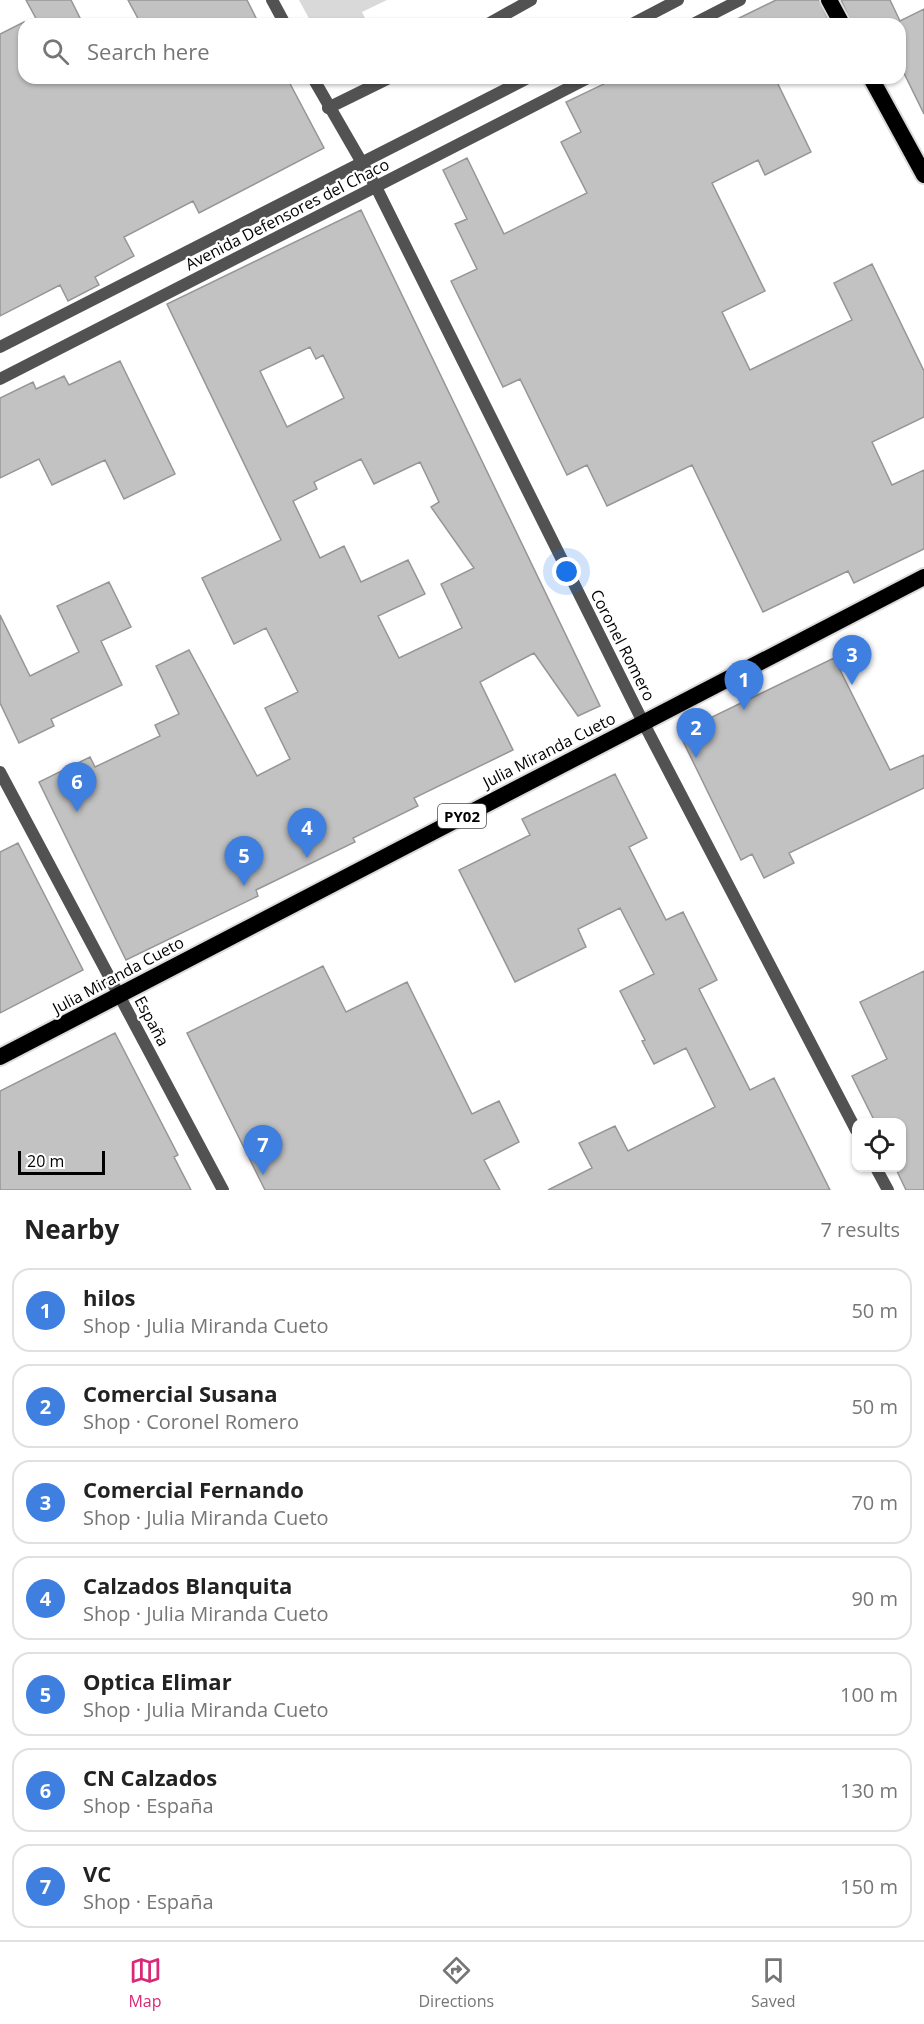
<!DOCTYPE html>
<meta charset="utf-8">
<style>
:root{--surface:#fff;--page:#f6f6f6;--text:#222;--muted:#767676;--line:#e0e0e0;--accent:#db2777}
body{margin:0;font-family:"Open Sans",sans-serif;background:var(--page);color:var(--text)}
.controls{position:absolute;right:18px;bottom:18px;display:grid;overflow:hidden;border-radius:12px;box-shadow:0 2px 4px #0004}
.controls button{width:54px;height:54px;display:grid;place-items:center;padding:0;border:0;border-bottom:2px solid var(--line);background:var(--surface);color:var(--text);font:30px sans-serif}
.scale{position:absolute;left:18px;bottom:15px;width:87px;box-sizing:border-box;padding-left:6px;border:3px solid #000;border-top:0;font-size:16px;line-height:21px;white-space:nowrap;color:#000;-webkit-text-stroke:4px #fff;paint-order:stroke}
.you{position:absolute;left:567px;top:572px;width:21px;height:21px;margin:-15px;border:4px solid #fff;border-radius:50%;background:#1a73e8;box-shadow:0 0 0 9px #1a73e833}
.badge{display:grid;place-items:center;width:39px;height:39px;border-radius:50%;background:var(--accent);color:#fff;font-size:20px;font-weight:700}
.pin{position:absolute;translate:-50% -50px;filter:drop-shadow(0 2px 3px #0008)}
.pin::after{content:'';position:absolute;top:32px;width:21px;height:18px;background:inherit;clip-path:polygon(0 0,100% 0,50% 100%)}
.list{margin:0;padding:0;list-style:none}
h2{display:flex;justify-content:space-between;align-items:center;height:78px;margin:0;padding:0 24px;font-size:26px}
h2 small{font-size:20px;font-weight:400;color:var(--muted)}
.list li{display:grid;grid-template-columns:39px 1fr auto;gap:18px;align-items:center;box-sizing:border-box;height:84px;margin:0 12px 12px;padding:0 12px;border:2px solid var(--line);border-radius:18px}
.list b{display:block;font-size:22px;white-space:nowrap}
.list p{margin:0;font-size:20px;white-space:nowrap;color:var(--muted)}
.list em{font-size:20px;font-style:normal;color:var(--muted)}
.icon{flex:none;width:33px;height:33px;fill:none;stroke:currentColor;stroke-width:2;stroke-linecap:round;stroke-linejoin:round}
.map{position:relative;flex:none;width:924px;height:1190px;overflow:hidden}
.search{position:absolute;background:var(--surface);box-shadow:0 2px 4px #0004;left:18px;right:18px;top:18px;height:66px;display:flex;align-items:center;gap:15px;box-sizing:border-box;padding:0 21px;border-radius:18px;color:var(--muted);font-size:22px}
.sheet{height:750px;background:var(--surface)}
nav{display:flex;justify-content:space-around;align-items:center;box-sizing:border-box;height:84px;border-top:2px solid var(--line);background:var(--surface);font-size:16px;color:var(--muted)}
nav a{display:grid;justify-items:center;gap:3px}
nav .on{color:var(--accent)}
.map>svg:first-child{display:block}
.green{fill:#d9d9d9}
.building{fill:#c2c2c2;stroke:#969696;stroke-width:1.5;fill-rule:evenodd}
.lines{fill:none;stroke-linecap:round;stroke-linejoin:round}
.trunk-casing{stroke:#dbdbdb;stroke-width:20}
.service{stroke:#525252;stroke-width:12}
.minor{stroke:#525252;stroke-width:12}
.tertiary{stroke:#525252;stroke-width:12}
.trunk{stroke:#000;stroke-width:16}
.labels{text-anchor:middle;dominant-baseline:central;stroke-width:4.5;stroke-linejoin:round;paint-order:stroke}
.shield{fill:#fff;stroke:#4c4c4c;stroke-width:1.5}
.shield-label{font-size:15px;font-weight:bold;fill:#000}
.street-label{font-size:16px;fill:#000;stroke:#fff}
</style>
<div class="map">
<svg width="924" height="1190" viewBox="0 0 924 1190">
<rect width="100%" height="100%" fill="#fff"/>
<!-- green -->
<path class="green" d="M 299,0 L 387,0 L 362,12 L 368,24 L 312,24 Z"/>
<!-- building -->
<path class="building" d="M 26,0 L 71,0 L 83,24 L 39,24 Z
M 128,0 L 247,0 L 259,24 L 141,24 Z
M 776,0 L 819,0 L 830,24 L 727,24 Z
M 841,0 L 890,0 L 900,21 L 924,9 L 924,114 L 900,65 L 900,24 L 852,24 Z
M 24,22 L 24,78 L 287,78 L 324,148 L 199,213 L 193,201 L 124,237 L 134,256 L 95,277 L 99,285 L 68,301 L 60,285 L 0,316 L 0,34 Z
M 601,78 L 775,78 L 811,152 L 765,175 L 758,160 L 712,183 L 765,291 L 722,312 L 750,370 L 852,320 L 834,283 L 872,264 L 924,371 L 924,417 L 872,442 L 892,485 L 924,470 L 924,549 L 854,583 L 848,571 L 763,612 L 692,465 L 607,506 L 587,465 L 567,475 L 520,379 L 503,387 L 451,281 L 477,269 L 455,224 L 467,219 L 443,170 L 467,158 L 504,234 L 587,193 L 561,142 L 581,132 L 566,102 L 604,84 Z
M 361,210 L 600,706 L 578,716 L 534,653 L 480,682 L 513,750 L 414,798 L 418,806 L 353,838 L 355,842 L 256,890 L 258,896 L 126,960 L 39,782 L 90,757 L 95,767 L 160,736 L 155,725 L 179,714 L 156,666 L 189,650 L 257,776 L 290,759 L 265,708 L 298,692 L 266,628 L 234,644 L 202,578 L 281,540 L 167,304 ZM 310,347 L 316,359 L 323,355 L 344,398 L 287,427 L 260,371 ZM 361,459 L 374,484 L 420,462 L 439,502 L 431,507 L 474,568 L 441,584 L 462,628 L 399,658 L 378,616 L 425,594 L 408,560 L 361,582 L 344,546 L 320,558 L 293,501 L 317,489 L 314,482 Z
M 120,361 L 175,474 L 124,499 L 105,460 L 52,485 L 39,459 L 0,478 L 0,398 L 33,382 L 36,389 L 64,376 L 69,385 Z
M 109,582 L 131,627 L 101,641 L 122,685 L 51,719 L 54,726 L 19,743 L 0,703 L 0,615 L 30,676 L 79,652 L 57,606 Z
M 834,658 L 890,770 L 924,755 L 924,788 L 789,853 L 794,863 L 764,878 L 752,854 L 741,860 L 679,733 Z
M 615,774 L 647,838 L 629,847 L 666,920 L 683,912 L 717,980 L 699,989 L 750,1090 L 774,1078 L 830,1190 L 548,1190 L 592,1168 L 579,1143 L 615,1126 L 628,1151 L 715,1107 L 686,1048 L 654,1064 L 642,1041 L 645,1040 L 620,991 L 654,974 L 620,908 L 578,929 L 586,947 L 515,982 L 459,870 L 530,835 L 522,819 Z
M 18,843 L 83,970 L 0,1013 L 0,852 Z
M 323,966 L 346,1012 L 407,982 L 472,1114 L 499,1101 L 519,1142 L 484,1160 L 500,1190 L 265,1190 L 187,1033 Z
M 924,971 L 924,1190 L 906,1190 L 895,1167 L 902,1167 L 902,1122 L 875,1122 L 852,1076 L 887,1059 L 860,1002 Z
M 115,1033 L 178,1155 L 174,1157 L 191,1190 L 0,1190 L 0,1091 Z"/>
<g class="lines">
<defs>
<path id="trunk" d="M 829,0 L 842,24
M 871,78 L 924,175
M 0,1057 L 924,577"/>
</defs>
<!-- trunk casing -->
<use href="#trunk" class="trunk-casing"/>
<!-- service -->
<path class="service" d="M 488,24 L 531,0
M 328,108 L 389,78"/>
<!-- minor -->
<path class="minor" d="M 272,0 L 285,24
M 313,78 L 376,187 L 643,722 L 856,1130
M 0,772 L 223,1190
M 876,1168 L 888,1190"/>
<!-- tertiary -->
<path class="tertiary" d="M 632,24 L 678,0
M 693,24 L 740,0
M 0,347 L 528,78
M 0,379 L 588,78"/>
<!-- trunk -->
<use href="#trunk" class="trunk"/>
</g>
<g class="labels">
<!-- shield labels -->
<rect class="shield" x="438" y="804" width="48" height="24" rx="4.5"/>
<g class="shield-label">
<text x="462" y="816">PY02</text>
</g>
<!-- street labels -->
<g class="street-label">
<text transform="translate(287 214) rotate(-27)">Avenida Defensores del Chaco</text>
<text transform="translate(623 645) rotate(63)">Coronel Romero</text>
<text transform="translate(549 750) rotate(-27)">Julia Miranda Cueto</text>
<text transform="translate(118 975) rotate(-28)">Julia Miranda Cueto</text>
<text transform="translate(152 1021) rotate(62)">España</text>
</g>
</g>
</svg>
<div class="controls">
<button><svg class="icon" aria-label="locate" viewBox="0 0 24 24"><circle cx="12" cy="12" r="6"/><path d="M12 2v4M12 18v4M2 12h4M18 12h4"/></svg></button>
</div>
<div class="scale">20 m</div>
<div class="you"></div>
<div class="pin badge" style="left:744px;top:710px;background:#3f7fe0">1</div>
<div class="pin badge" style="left:696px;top:758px;background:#3f7fe0">2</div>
<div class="pin badge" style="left:852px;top:685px;background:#3f7fe0">3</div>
<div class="pin badge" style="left:307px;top:858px;background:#3f7fe0">4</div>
<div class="pin badge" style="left:244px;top:886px;background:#3f7fe0">5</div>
<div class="pin badge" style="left:77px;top:812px;background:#3f7fe0">6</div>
<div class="pin badge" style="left:263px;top:1175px;background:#3f7fe0">7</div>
<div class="search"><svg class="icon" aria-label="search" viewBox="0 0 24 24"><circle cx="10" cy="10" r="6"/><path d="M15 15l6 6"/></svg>Search here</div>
</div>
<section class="sheet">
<h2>Nearby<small>7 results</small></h2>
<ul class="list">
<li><span class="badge" style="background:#3f7fe0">1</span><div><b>hilos</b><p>Shop · Julia Miranda Cueto</p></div><em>50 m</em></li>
<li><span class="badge" style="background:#3f7fe0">2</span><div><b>Comercial Susana</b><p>Shop · Coronel Romero</p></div><em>50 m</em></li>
<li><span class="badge" style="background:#3f7fe0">3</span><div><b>Comercial Fernando</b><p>Shop · Julia Miranda Cueto</p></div><em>70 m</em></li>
<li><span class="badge" style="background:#3f7fe0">4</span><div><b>Calzados Blanquita</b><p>Shop · Julia Miranda Cueto</p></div><em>90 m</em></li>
<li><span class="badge" style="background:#3f7fe0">5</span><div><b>Optica Elimar</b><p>Shop · Julia Miranda Cueto</p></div><em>100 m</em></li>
<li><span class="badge" style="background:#3f7fe0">6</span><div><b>CN Calzados</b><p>Shop · España</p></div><em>130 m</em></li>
<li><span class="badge" style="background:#3f7fe0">7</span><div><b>VC</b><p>Shop · España</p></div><em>150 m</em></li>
</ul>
</section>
<nav>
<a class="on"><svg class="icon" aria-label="map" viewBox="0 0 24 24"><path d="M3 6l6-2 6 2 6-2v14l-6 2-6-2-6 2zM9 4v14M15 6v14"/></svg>Map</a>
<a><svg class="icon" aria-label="directions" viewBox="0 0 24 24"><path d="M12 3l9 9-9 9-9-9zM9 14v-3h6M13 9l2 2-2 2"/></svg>Directions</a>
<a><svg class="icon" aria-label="saved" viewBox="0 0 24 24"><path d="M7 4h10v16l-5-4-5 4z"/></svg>Saved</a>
</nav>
